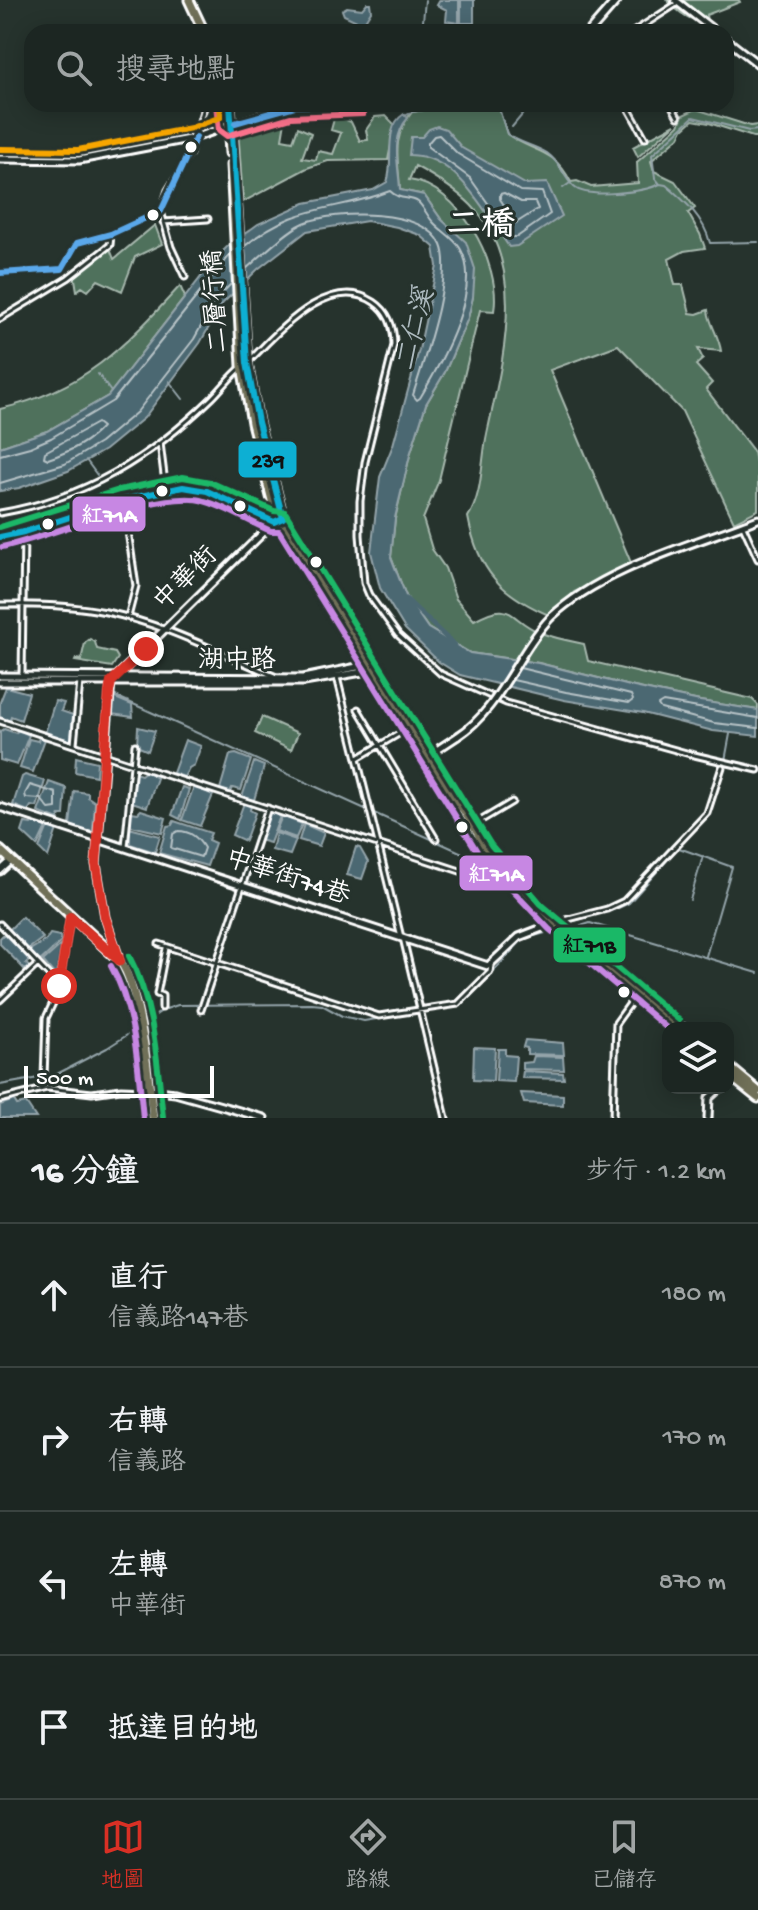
<!DOCTYPE html>
<html lang="zh-TW">
<meta charset="utf-8">
<style>
:root{--surface:#1c2622;--page:#252e2a;--text:#f1f3f6;--muted:#a0a5a5;--line:#3a4340;--accent:#d93025}
body{margin:0;font-family:"Gochi Hand","LXGW WenKai TC",sans-serif;background:var(--page);color:var(--text)}
.controls{position:absolute;right:24px;bottom:24px;display:grid;overflow:hidden;border-radius:16px;box-shadow:0 4px 20px #0003}
.controls button{width:72px;height:72px;display:grid;place-items:center;padding:0;border:0;border-bottom:2px solid var(--line);background:var(--surface);color:var(--text);font:40px sans-serif}
.scale{position:absolute;left:24px;bottom:20px;width:190px;box-sizing:border-box;padding-left:8px;border:4px solid #fff;border-top:0;font-size:22px;line-height:28px;white-space:nowrap;color:#fff;-webkit-text-stroke:6px #26332d;paint-order:stroke}
.stop{position:absolute;width:24px;height:24px;margin:-18px;border:6px solid #d93025;border-radius:50%;background:#fff}
.stop.end{background:#d93025;border-color:#fff;box-shadow:0 2px 8px #0008}
.list{margin:0;padding:0;list-style:none}
h2{display:flex;justify-content:space-between;align-items:center;height:104px;margin:0;padding:0 32px;font-size:34px}
h2 small{font-size:26px;font-weight:400;color:var(--muted)}
.list li{display:grid;grid-template-columns:52px 1fr auto;gap:24px;align-items:center;box-sizing:border-box;height:144px;padding:0 32px;border-top:2px solid var(--line)}
.list b{display:block;font-size:30px;white-space:nowrap}
.list p{margin:0;font-size:26px;white-space:nowrap;color:var(--muted)}
.list em{font-size:26px;font-style:normal;color:var(--muted)}
.icon{flex:none;width:44px;height:44px;fill:none;stroke:currentColor;stroke-width:2;stroke-linecap:round;stroke-linejoin:round}
.map{position:relative;flex:none;width:758px;height:1118px;overflow:hidden}
.search{position:absolute;background:var(--surface);box-shadow:0 4px 20px #0003;left:24px;right:24px;top:24px;height:88px;display:flex;align-items:center;gap:20px;box-sizing:border-box;padding:0 28px;border-radius:24px;color:var(--muted);font-size:30px}
.sheet{height:680px;background:var(--surface)}
nav{display:flex;justify-content:space-around;align-items:center;box-sizing:border-box;height:112px;border-top:2px solid var(--line);background:var(--surface);font-size:22px;color:var(--muted)}
nav a{display:grid;justify-items:center;gap:4px}
nav .on{color:var(--accent)}
.map>svg:first-child{display:block}
.green{fill:#4f715c;stroke:#a7b8ae;stroke-width:2}
.water{fill:#4c6872;stroke:#94a4aa;stroke-width:2}
.lines{fill:none;stroke-linecap:round;stroke-linejoin:round}
.shore{stroke:#b7c3c7;stroke-width:2}
.stream{stroke:#94a4aa;stroke-width:2}
.river{stroke:#4c6872;stroke-width:5}
.minor-casing{stroke:#fff;stroke-width:9}
.tertiary-casing{stroke:#fff;stroke-width:11}
.secondary-casing{stroke:#fff;stroke-width:12}
.primary-casing{stroke:#fff;stroke-width:13}
.minor{stroke:#26332d;stroke-width:3}
.tertiary{stroke:#26332d;stroke-width:5}
.secondary{stroke:#26332d;stroke-width:6}
.primary{stroke:#706f59;stroke-width:7}
.tertiary-bridge-casing{stroke:#fff;stroke-width:11;stroke-linecap:butt}
.tertiary-bridge{stroke:#26332d;stroke-width:5}
.bus-1-casing{stroke:#26332d;stroke-width:12}
.bus-2-casing{stroke:#26332d;stroke-width:12}
.bus-3-casing{stroke:#26332d;stroke-width:12}
.bus-4-casing{stroke:#26332d;stroke-width:12}
.bus-5-casing{stroke:#26332d;stroke-width:12}
.bus-6-casing{stroke:#26332d;stroke-width:12}
.bus-1{stroke:#0dafd3;stroke-width:6}
.bus-2{stroke:#c787e3;stroke-width:6}
.bus-3{stroke:#1ab867;stroke-width:6}
.bus-4{stroke:#5aa8eb;stroke-width:6}
.bus-5{stroke:#fc738d;stroke-width:6}
.bus-6{stroke:#f7a600;stroke-width:6}
.route{stroke:#d93025;stroke-width:10}
.bus-dot{fill:#fff;stroke:#26332d;stroke-width:3}
.labels{text-anchor:middle;dominant-baseline:central;stroke-width:6;stroke-linejoin:round;paint-order:stroke}
.street-label{font-size:26px;fill:#fff;stroke:#26332d}
.water-label{font-size:28px;font-style:italic;fill:#aebbc0;stroke:#26332d}
.district-label{font-size:34px;font-weight:bold;fill:#fff;stroke:#26332d}
.line-badge{stroke:#26332d;stroke-width:3}
.badge-label{font-size:22px;text-anchor:middle;font-weight:bold;fill:#fff}
.pale-badge-label{font-size:22px;text-anchor:middle;font-weight:bold;fill:#111}
</style>
<div class="map">
<svg width="758" height="1118" viewBox="0 0 758 1118">
<rect width="100%" height="100%" fill="#26332d"/>
<filter id="ink" filterUnits="userSpaceOnUse"><feTurbulence type="fractalNoise" baseFrequency=".0125" numOctaves="2"/><feDisplacementMap in="SourceGraphic" scale="16" xChannelSelector="R" yChannelSelector="G"/><feConvolveMatrix kernelMatrix="1 2 1 2 8 2 1 2 1" color-interpolation-filters="sRGB"/></filter>
<g filter="url(#ink)">
<!-- green -->
<path class="green" d="M 667,0 L 739,0 L 740,2 L 706,15 L 707,21 C 692,23 677,11 667,0 Z
M 460,104 L 498,106 L 507,134 C 534,154 552,146 571,182 L 577,181 L 591,187 L 638,183 L 637,162 L 679,125 L 683,115 L 696,109 L 750,126 L 758,125 L 758,137 L 753,137 L 709,123 L 693,120 L 683,129 L 679,137 L 651,161 L 654,171 L 675,181 L 695,208 L 688,213 L 700,234 L 705,248 L 684,251 L 669,259 L 675,285 L 683,285 L 690,313 L 697,314 L 708,310 C 709,323 719,336 721,351 L 698,349 L 703,359 L 696,365 L 712,383 L 706,389 L 754,452 L 758,473 L 758,510 L 734,522 L 682,411 L 618,345 L 550,370 L 632,565 L 574,592 L 551,616 C 501,595 478,571 468,517 C 483,494 481,461 487,434 C 502,362 530,266 471,205 C 455,189 435,177 415,166 L 409,180 C 458,185 502,264 494,311 L 480,310 L 439,480 L 423,519 L 432,549 L 445,568 L 456,599 L 474,620 C 514,598 508,620 541,633 C 554,638 570,641 584,644 L 588,661 L 752,699 L 758,705 L 758,710 L 700,701 L 634,687 L 539,663 L 470,653 L 428,628 L 406,596 L 391,557 L 395,519 L 410,455 L 426,404 L 445,372 L 468,318 L 473,297 L 463,240 L 441,219 L 424,195 L 400,190 C 399,160 390,139 412,112 Z
M 340,112 L 341,118 L 351,122 L 360,141 L 368,140 L 366,130 L 375,117 L 386,116 L 395,125 L 388,160 L 328,161 L 307,168 L 243,202 L 238,128 L 243,125 L 286,115 L 282,139 L 293,141 L 298,127 L 311,133 L 302,158 L 316,160 L 318,151 L 333,154 L 341,133 L 331,130 L 334,119 L 318,114 Z
M 675,124 L 638,157 L 633,147 Z
M 155,225 L 162,244 L 135,257 L 122,291 L 98,280 L 88,291 L 82,287 L 77,291 L 74,273 L 102,252 L 110,249 L 114,259 Z
M 180,286 L 185,297 L 108,396 L 47,431 L 0,447 L 0,409 C 84,390 124,347 180,286 Z
M 90,639 L 95,642 L 97,649 L 115,653 L 118,658 L 112,667 L 75,661 L 76,659 L 81,660 L 85,643 Z
M 262,717 L 298,733 L 291,750 L 255,733 Z"/>
<!-- water -->
<path class="water" d="M 440,0 L 459,0 L 459,23 L 446,21 L 447,10 L 437,5 Z
M 461,0 L 474,0 L 474,23 L 461,23 Z
M 367,3 L 370,3 L 371,11 L 363,24 L 344,15 L 342,10 L 347,7 L 362,9 Z
M 404,114 L 408,118 C 390,138 399,166 400,190 L 424,195 L 441,219 L 466,242 L 475,269 L 473,297 L 468,318 L 445,372 L 426,404 L 410,455 L 395,518 L 391,557 L 406,596 L 428,628 L 470,653 L 538,663 L 634,687 L 700,701 L 758,710 L 758,736 L 713,731 L 643,713 L 564,700 L 460,675 L 439,662 L 405,629 L 380,588 L 371,552 L 380,477 L 393,445 L 419,350 L 437,266 L 434,247 L 420,235 L 397,227 L 367,221 L 307,231 L 258,269 L 222,304 L 200,343 L 144,418 L 105,450 L 68,471 L 19,488 L 0,491 L 0,447 L 47,431 L 108,396 L 215,259 L 228,246 L 258,224 L 305,203 L 373,190 L 387,182 C 395,162 382,128 404,114 Z
M 437,126 L 446,129 L 462,148 L 525,184 L 547,183 L 562,216 L 517,246 L 509,247 C 485,212 457,155 409,155 L 411,137 L 422,137 L 429,129 Z
M 6,687 L 29,693 L 21,720 L 11,716 L 10,721 L 0,717 L 0,702 Z
M 113,697 L 132,705 L 133,717 L 111,714 Z
M 55,701 L 64,703 L 61,711 L 73,715 L 71,741 L 45,733 Z
M 138,727 L 155,731 L 148,751 L 137,746 Z
M 4,729 L 16,733 L 18,729 L 29,735 L 17,765 L 0,760 L 0,732 Z
M 39,737 L 45,739 L 33,772 L 20,768 L 29,739 L 38,741 Z
M 185,740 L 201,746 L 194,765 L 189,768 L 184,777 L 173,773 Z
M 236,754 L 251,760 L 241,790 L 232,788 L 230,792 L 220,789 L 230,755 Z
M 76,757 L 97,762 L 96,776 L 75,772 Z
M 254,762 L 264,766 L 254,800 L 242,797 Z
M 146,771 L 157,778 L 147,807 L 132,802 L 135,773 L 141,775 Z
M 25,775 L 45,781 L 37,807 L 31,806 L 28,811 L 13,805 L 22,777 Z
M 49,782 L 66,788 L 64,815 L 60,815 L 58,820 L 38,812 Z
M 194,786 L 213,795 L 200,826 L 182,820 Z
M 182,787 L 189,789 L 180,819 L 172,815 Z
M 74,791 L 88,793 L 88,797 L 95,802 L 93,830 L 90,832 L 70,825 Z
M 244,803 L 251,806 L 250,810 L 255,813 L 245,841 L 232,835 Z
M 141,810 L 166,818 L 162,833 L 131,826 L 131,812 L 138,813 Z
M 269,812 L 280,816 L 270,843 L 259,840 Z
M 282,816 L 302,824 L 296,838 L 276,831 Z
M 33,820 L 47,825 L 37,846 L 22,832 L 25,823 L 31,824 Z
M 174,821 L 211,833 L 208,840 L 215,843 L 207,866 L 159,853 L 167,826 L 172,825 Z
M 304,824 L 324,833 L 319,846 L 299,840 Z
M 48,826 L 57,829 L 48,857 L 39,848 Z
M 129,828 L 160,836 L 155,852 L 130,844 Z
M 276,833 L 296,840 L 290,855 L 272,850 Z
M 356,847 L 360,848 L 368,862 L 362,879 L 347,875 Z
M 22,917 L 43,938 L 27,950 L 9,930 Z
M 4,934 L 30,960 L 26,964 L 30,967 L 25,970 L 0,944 L 0,938 Z
M 50,934 L 60,936 L 61,942 L 39,962 L 30,950 L 46,940 Z
M 62,944 L 58,972 L 54,974 L 43,961 Z
M 525,1040 L 563,1043 L 564,1055 L 527,1054 L 527,1048 L 523,1047 Z
M 474,1047 L 495,1048 L 493,1081 L 473,1080 Z
M 498,1049 L 505,1049 L 505,1055 L 516,1056 L 514,1082 L 496,1081 Z
M 534,1056 L 563,1057 L 564,1070 L 522,1069 L 522,1063 L 532,1062 Z
M 523,1071 L 563,1073 L 564,1079 L 522,1078 Z
M 521,1093 L 563,1095 L 563,1105 L 524,1103 Z
M 14,1100 L 17,1105 L 26,1103 L 36,1118 L 0,1118 L 0,1105 Z"/>
<g class="lines">
<!-- shore -->
<path class="shore" d="M 439,135 L 458,154 L 520,191 L 542,192 L 550,214 L 517,237 L 512,237 L 470,178 L 428,147 L 428,143 L 434,136 Z
M 500,194 L 504,193 L 521,202 L 535,202 L 538,209 L 516,223 L 500,199 Z
M 245,246 C 295,203 336,212 390,191 C 400,201 409,196 418,202 C 423,206 428,217 433,222 C 441,231 453,237 460,248 C 484,288 441,363 420,398 L 417,400 L 413,395 C 423,362 454,276 441,245 C 426,208 335,210 304,223 C 286,231 261,256 246,269
M 97,423 L 102,427 C 89,442 66,453 48,459 L 44,457 L 45,452 Z
M 0,455 L 30,447 L 51,438 L 113,401 L 230,255
M 0,483 L 65,464 L 100,443 L 137,412 L 194,339 L 216,299 L 232,283
M 513,680 L 566,692 L 629,703 L 633,700 L 631,695 L 520,668
M 758,718 L 663,702 L 658,705 L 661,709 L 714,723 L 758,728
M 30,785 L 56,793 L 56,808 L 49,809 L 41,799 L 26,798 L 25,794 Z
M 178,831 C 191,831 198,838 204,848 L 201,857 L 171,848 L 173,834 Z"/>
<!-- stream -->
<path class="stream" d="M 422,32 L 425,0
M 530,106 L 532,104
M 405,116 L 412,112 L 460,104 L 498,106 L 507,134 C 519,143 534,145 547,153 C 561,163 563,177 574,187 C 587,199 644,192 660,184 L 655,178 L 652,155 L 693,117 L 749,131 L 758,130
M 512,127 L 527,109
M 660,184 L 666,185 C 685,201 704,218 710,243 L 758,242
M 563,188 L 570,183
M 98,374 L 111,392
M 169,381 L 183,399
M 86,460 L 97,475
M 111,694 L 480,861
M 679,848 L 732,867 L 706,956
M 690,900 L 703,856
M 564,924 L 616,909 L 629,903 L 709,813 L 724,766 L 730,734
M 572,929 L 590,923 L 758,973
M 587,945 L 617,969
M 143,1024 L 163,1010 L 178,1005 L 312,1004 L 322,1005 L 342,1016 L 364,1021 L 457,1006 L 470,997 L 523,939 L 553,931
M 0,1085 L 55,1075 L 107,1048 L 138,1028"/>
<!-- river -->
<path class="river" d="M 406,599 L 454,645"/>
<defs>
<path id="minor" d="M 633,32 L 678,3
M 626,104 L 645,138
M 671,104 L 678,117
M 163,222 L 208,219
M 0,273 L 62,269 L 77,243 L 111,234 L 161,211
M 185,277 L 171,247 L 161,211 L 168,190 L 190,154 L 205,104
M 0,319 L 68,278 L 110,245 L 111,234
M 248,362 C 277,334 328,272 374,302 C 389,312 394,328 394,345 L 365,462 L 360,501 L 360,535 L 364,583 L 369,595 L 398,635 L 441,674 L 506,703 L 690,754 L 758,770
M 160,443 L 165,483
M 0,513 C 86,498 150,458 212,398 C 222,388 231,376 242,367
M 743,526 L 758,559
M 0,605 C 35,604 71,605 106,612 C 164,624 219,653 274,676
M 128,617 L 136,586 L 128,531 L 134,498
M 22,675 L 24,534
M 337,677 L 401,937
M 358,709 L 436,839
M 0,721 L 500,884 L 505,881
M 74,744 L 80,682
M 358,758 L 407,729
M 475,824 L 512,802
M 125,847 L 135,745
M 557,922 L 607,909 L 624,901 L 707,813 L 722,767
M 0,924 L 58,985
M 403,938 L 446,1118
M 159,944 L 379,1016 L 458,1004 L 490,972 L 491,966
M 0,1000 L 38,964
M 162,1008 L 162,996 L 157,994 L 166,948
M 201,1010 L 268,808
M 44,1078 L 46,1018 L 58,992 L 70,917
M 0,1100 L 47,1088 L 92,1093 L 121,1089 L 149,1090
M 613,1118 L 616,1023 L 634,998"/>
<path id="tertiary" d="M 675,0 L 716,32
M 726,39 L 758,64
M 0,159 L 79,160 L 194,138 L 228,126
M 0,537 L 24,532 L 122,500 L 183,487 L 207,491 L 275,521
M 551,617 C 603,568 692,545 758,519
M 0,676 L 303,678 L 372,664
M 0,682 L 304,682 L 374,670
M 429,755 L 458,736
M 0,807 L 488,966 L 519,937 L 550,925
M 0,871 L 11,861
M 120,961 L 105,917 L 96,864 L 111,682 L 274,522
M 150,1090 L 175,1093 L 264,1118
M 708,1118 L 709,1098 L 720,1088"/>
<path id="secondary" d="M 589,32 L 617,0
M 228,126 L 289,107 L 363,104"/>
<path id="primary" d="M 189,0 L 204,32
M 230,104 L 247,363 L 258,422 L 283,518 L 488,850 C 543,919 614,972 682,1028
M 228,121 L 230,153
M 231,165 L 242,366 L 252,423 L 274,508 L 456,809
M 476,840 L 520,896 L 565,937
M 0,850 L 120,961 C 140,987 149,1082 153,1118
M 626,988 L 673,1028
M 728,1066 L 758,1091
M 728,1074 L 758,1098"/>
</defs>
<!-- minor casing -->
<use href="#minor" class="minor-casing"/>
<!-- tertiary casing -->
<use href="#tertiary" class="tertiary-casing"/>
<!-- secondary casing -->
<use href="#secondary" class="secondary-casing"/>
<!-- primary casing -->
<use href="#primary" class="primary-casing"/>
<!-- minor -->
<use href="#minor" class="minor"/>
<!-- tertiary -->
<use href="#tertiary" class="tertiary"/>
<!-- secondary -->
<use href="#secondary" class="secondary"/>
<!-- primary -->
<use href="#primary" class="primary"/>
<defs>
<path id="tertiary-bridge" d="M 458,736 C 500,709 516,654 551,617"/>
</defs>
<!-- tertiary-bridge casing -->
<use href="#tertiary-bridge" class="tertiary-bridge-casing"/>
<!-- tertiary-bridge -->
<use href="#tertiary-bridge" class="tertiary-bridge"/>
<defs>
<path id="bus-1" d="M 0,537 L 24,532 L 122,500 L 183,487 L 207,491 L 274,522 L 283,518 L 258,422 L 247,363 L 230,104"/>
<path id="bus-2" d="M 2,547 C 51,537 161,488 204,501 C 227,507 249,522 271,531 L 279,531 L 480,856 L 549,929 L 668,1029
M 111,966 C 136,1010 138,1068 143,1118"/>
<path id="bus-3" d="M 0,527 L 119,490 L 183,477 L 210,482 L 274,511 L 285,512 L 491,845 L 541,904 L 679,1020
M 129,956 C 155,1004 157,1064 163,1117"/>
<path id="bus-4" d="M 235,123 L 295,106 L 363,104
M 161,211 L 196,137
M 0,273 L 62,269 L 77,243 L 111,234 L 161,211"/>
<path id="bus-5" d="M 216,105 L 219,130 L 227,136 L 291,117 L 363,114"/>
<path id="bus-6" d="M 0,149 L 78,150 L 191,128 L 221,117 L 220,105"/>
</defs>
<!-- bus-1 casing -->
<use href="#bus-1" class="bus-1-casing"/>
<!-- bus-2 casing -->
<use href="#bus-2" class="bus-2-casing"/>
<!-- bus-3 casing -->
<use href="#bus-3" class="bus-3-casing"/>
<!-- bus-4 casing -->
<use href="#bus-4" class="bus-4-casing"/>
<!-- bus-5 casing -->
<use href="#bus-5" class="bus-5-casing"/>
<!-- bus-6 casing -->
<use href="#bus-6" class="bus-6-casing"/>
<!-- bus-1 -->
<use href="#bus-1" class="bus-1"/>
<!-- bus-2 -->
<use href="#bus-2" class="bus-2"/>
<!-- bus-3 -->
<use href="#bus-3" class="bus-3"/>
<!-- bus-4 -->
<use href="#bus-4" class="bus-4"/>
<!-- bus-5 -->
<use href="#bus-5" class="bus-5"/>
<!-- bus-6 -->
<use href="#bus-6" class="bus-6"/>
</g>
</g>
<g class="lines" filter="url(#ink)">
<!-- route -->
<path class="route" d="M 59,986 L 70,917 L 120,961 L 105,917 L 96,864 L 109,692 L 111,682 L 146,649"/>
</g>
<!-- markers -->
<g class="bus-dot">
<circle cx="191" cy="147" r="7"/>
<circle cx="153" cy="215" r="7"/>
<circle cx="162" cy="491" r="7"/>
<circle cx="240" cy="506" r="7"/>
<circle cx="48" cy="524" r="7"/>
<circle cx="316" cy="562" r="7"/>
<circle cx="462" cy="827" r="7"/>
<circle cx="624" cy="992" r="7"/>
</g>
<g class="labels">
<!-- street labels -->
<g class="street-label">
<text transform="translate(218 301) rotate(-94)">二層行橋</text>
<text transform="translate(187 580) rotate(-45)">中華街</text>
<text x="237" y="662">湖中路</text>
<text transform="translate(287 879) rotate(18)">中華街74巷</text>
</g>
<!-- water labels -->
<g class="water-label">
<text transform="translate(417 330) rotate(-76)">二仁溪</text>
</g>
<!-- district labels -->
<g class="district-label">
<text x="481" y="228">二橋</text>
</g>
</g>
<g class="line-badge">
<rect x="237" y="440" width="61" height="39" rx="8" fill="#0dafd3"/>
<rect x="71" y="495" width="76" height="38" rx="8" fill="#c787e3"/>
<rect x="458" y="854" width="76" height="38" rx="8" fill="#c787e3"/>
<rect x="552" y="926" width="75" height="38" rx="8" fill="#1ab867"/>
</g>
<g class="badge-label">
<text x="109" y="522">紅71A</text>
<text x="496" y="881">紅71A</text>
</g>
<g class="pale-badge-label">
<text x="268" y="467">239</text>
<text x="589" y="952">紅71B</text>
</g>
</svg>
<div class="controls">
<button><svg class="icon" aria-label="layers" viewBox="0 0 24 24"><path d="M12 4l9 5-9 5-9-5zM3 14l9 5 9-5"/></svg></button>
</div>
<div class="scale">500 m</div>
<div class="stop" style="left:59px;top:986px"></div>
<div class="stop end" style="left:146px;top:649px"></div>
<div class="search"><svg class="icon" aria-label="search" viewBox="0 0 24 24"><circle cx="10" cy="10" r="6"/><path d="M15 15l6 6"/></svg>搜尋地點</div>
</div>
<section class="sheet">
<h2>16 分鐘<small>步行 · 1.2 km</small></h2>
<ul class="list">
<li><svg class="icon" aria-label="ahead" viewBox="0 0 24 24"><path d="M12 20V5M6 11l6-6 6 6"/></svg><div><b>直行</b><p>信義路147巷</p></div><em>180 m</em></li>
<li><svg class="icon" aria-label="right" viewBox="0 0 24 24"><path d="M7 20v-9h11M14 6l5 5-5 5"/></svg><div><b>右轉</b><p>信義路</p></div><em>170 m</em></li>
<li><svg class="icon" aria-label="left" viewBox="0 0 24 24"><path d="M17 20v-9H6M10 6l-5 5 5 5"/></svg><div><b>左轉</b><p>中華街</p></div><em>870 m</em></li>
<li><svg class="icon" aria-label="arrive" viewBox="0 0 24 24"><path d="M6 21V4h12l-3 4 3 4H6"/></svg><div><b>抵達目的地</b></div></li>
</ul>
</section>
<nav>
<a class="on"><svg class="icon" aria-label="map" viewBox="0 0 24 24"><path d="M3 6l6-2 6 2 6-2v14l-6 2-6-2-6 2zM9 4v14M15 6v14"/></svg>地圖</a>
<a><svg class="icon" aria-label="directions" viewBox="0 0 24 24"><path d="M12 3l9 9-9 9-9-9zM9 14v-3h6M13 9l2 2-2 2"/></svg>路線</a>
<a><svg class="icon" aria-label="saved" viewBox="0 0 24 24"><path d="M7 4h10v16l-5-4-5 4z"/></svg>已儲存</a>
</nav>
